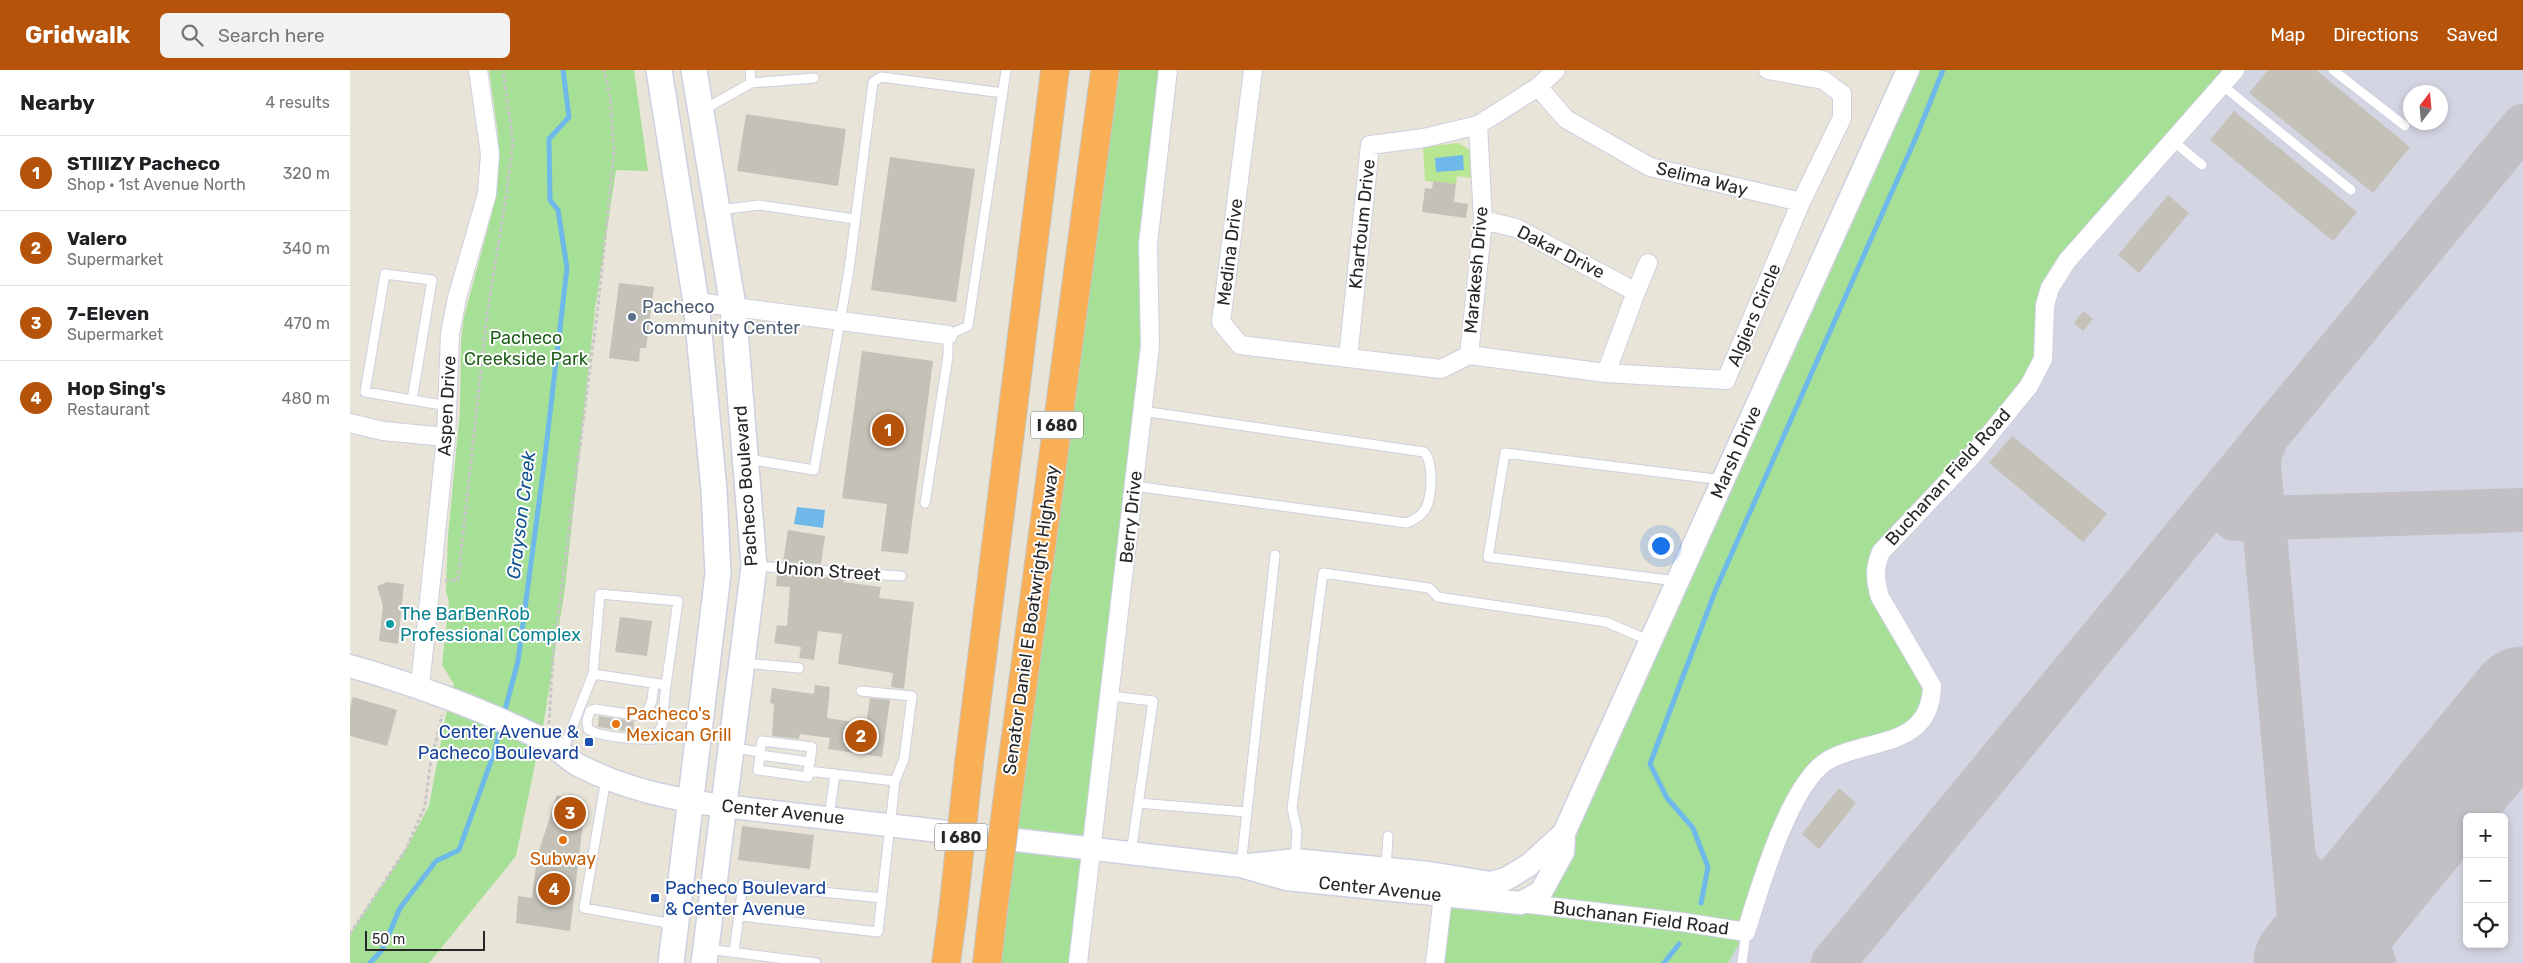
<!DOCTYPE html>
<meta charset="utf-8">
<style>
:root{--surface:#fff;--page:#f2f2f2;--text:#202124;--muted:#757577;--line:#e0e0e0;--accent:#b45309}
body{margin:0;font-family:Rubik,sans-serif;background:var(--page);color:var(--text)}
.controls{position:absolute;right:15px;bottom:15px;display:grid;overflow:hidden;border-radius:8px;box-shadow:0 2px 8px #0003}
.controls button{width:45px;height:45px;display:grid;place-items:center;padding:0;border:0;border-bottom:1px solid var(--line);background:var(--surface);color:var(--text);font:25px sans-serif}
.compass{position:absolute;left:2053px;top:15px;width:45px;height:45px;border-radius:50%;background:var(--surface);box-shadow:0 2px 8px #0003;rotate:16deg}
.scale{position:absolute;left:15px;bottom:12px;width:120px;box-sizing:border-box;padding-left:5px;border:2px solid #272727;border-top:0;font-size:14px;line-height:18px;white-space:nowrap;color:#272727;-webkit-text-stroke:4px #fff;paint-order:stroke}
.you{position:absolute;left:1310px;top:475px;width:18px;height:18px;margin:-12px;border:4px solid #fff;border-radius:50%;background:#1a73e8;box-shadow:0 0 0 8px #1a73e833}
.badge{display:grid;place-items:center;width:32px;height:32px;border-radius:50%;background:var(--accent);color:#fff;font-size:16px;font-weight:700}
.pin{position:absolute;translate:-50% -50%;border:2px solid #fff;box-shadow:0 1px 5px #0006}
.list{margin:0;padding:0;list-style:none}
h2{display:flex;justify-content:space-between;align-items:center;height:65px;margin:0;padding:0 20px;font-size:21px}
h2 small{font-size:16px;font-weight:400;color:var(--muted)}
.list li{display:grid;grid-template-columns:32px 1fr auto;gap:15px;align-items:center;box-sizing:border-box;height:75px;padding:0 20px;border-top:1px solid var(--line)}
.list b{display:block;font-size:19px;white-space:nowrap}
.list p{margin:0;font-size:16px;white-space:nowrap;color:var(--muted)}
.list em{font-size:16px;font-style:normal;color:var(--muted)}
.icon{flex:none;width:28px;height:28px;fill:none;stroke:currentColor;stroke-width:2;stroke-linecap:round;stroke-linejoin:round}
.map{position:relative;flex:none;width:2173px;height:893px;overflow:hidden}
header{display:flex;align-items:center;gap:30px;box-sizing:border-box;height:70px;padding:0 25px;background:var(--accent);color:#fff}
header strong{font-size:24px}
nav{display:flex;gap:28px;margin-inline-start:auto;font-size:18px}
.search{width:350px;height:45px;background:var(--page);display:flex;align-items:center;gap:12px;box-sizing:border-box;padding:0 18px;border-radius:8px;color:var(--muted);font-size:19px}
main{display:flex}
aside{flex:1;background:var(--surface)}
.map>svg:first-child{display:block}
.airport{fill:#d4d5e2;fill-rule:evenodd}
.green{fill:#a6df96}
.pitch{fill:#b8e692}
.water{fill:#6eb9e9}
.lines{fill:none;stroke-linecap:round;stroke-linejoin:round}
.stream{stroke:#6eb9e9;stroke-width:5}
.taxiway{stroke:#c2c0c4;stroke-width:44}
.runway{stroke:#c2c0c4;stroke-width:109}
.building{fill:#c4c1b8}
.service-casing{stroke:#cecfe0;stroke-width:11}
.minor-casing{stroke:#cecfe0;stroke-width:20}
.tertiary-casing{stroke:#cecfe0;stroke-width:25}
.secondary-casing{stroke:#cecfe0;stroke-width:28}
.motorway-casing{stroke:#c7c7c7;stroke-width:30}
.path{stroke:#c7c7c7;stroke-width:3;stroke-dasharray:4 2.5;stroke-linecap:butt}
.service{stroke:#fff;stroke-width:9}
.minor{stroke:#fff;stroke-width:18}
.tertiary{stroke:#fff;stroke-width:22}
.secondary{stroke:#fff;stroke-width:25}
.motorway{stroke:#f8af55;stroke-width:28}
.motorway-bridge-casing{stroke:#c7c7c7;stroke-width:30;stroke-linecap:butt}
.motorway-bridge{stroke:#f8af55;stroke-width:28}
.service-dot{fill:#5c6f8a;stroke:#fff;stroke-width:2}
.culture-dot{fill:#0f9aa8;stroke:#fff;stroke-width:2}
.food-dot{fill:#e8710a;stroke:#fff;stroke-width:2}
.transit-dot{fill:#1a4fb4;stroke:#fff;stroke-width:2}
.labels{text-anchor:middle;dominant-baseline:central;stroke-width:4;stroke-linejoin:round;paint-order:stroke}
.shield{fill:#fff;stroke:#686868;stroke-width:1}
.shield-label{font-size:16px;font-weight:bold;fill:#272727}
.street-label{font-size:18px;fill:#272727;stroke:#fff}
.service-label{font-size:18px;fill:#4e5e75;stroke:#fff;text-anchor:start}
.park-label{font-size:18px;fill:#215f1b;stroke:#fff}
.culture-label{font-size:18px;fill:#0d838f;stroke:#fff;text-anchor:start}
.food-label{font-size:18px;fill:#c56008;stroke:#fff;text-anchor:start}
.transit-label{font-size:18px;fill:#164399;stroke:#fff;text-anchor:end}
.water-label{font-size:19px;font-style:italic;fill:#125590;stroke:#fff}
</style>
<header>
<strong>Gridwalk</strong>
<div class="search"><svg class="icon" aria-label="search" viewBox="0 0 24 24"><circle cx="10" cy="10" r="6"/><path d="M15 15l6 6"/></svg>Search here</div>
<nav><a>Map</a><a>Directions</a><a>Saved</a></nav>
</header>
<main>
<aside>
<h2>Nearby<small>4 results</small></h2>
<ul class="list">
<li><span class="badge">1</span><div><b>STIIIZY Pacheco</b><p>Shop · 1st Avenue North</p></div><em>320 m</em></li>
<li><span class="badge">2</span><div><b>Valero</b><p>Supermarket</p></div><em>340 m</em></li>
<li><span class="badge">3</span><div><b>7-Eleven</b><p>Supermarket</p></div><em>470 m</em></li>
<li><span class="badge">4</span><div><b>Hop Sing's</b><p>Restaurant</p></div><em>480 m</em></li>
</ul>
</aside>
<div class="map">
<svg width="2173" height="893" viewBox="0 0 2173 893">
<rect width="100%" height="100%" fill="#e9e4d8"/>
<!-- airport -->
<path class="airport" d="M 1885,0 L 2173,0 L 2173,893 L 1378,893 L 1396,862 L 1525,496 L 1700,218 ZM 2060,22 L 2090,22 L 2090,52 L 2060,52 ZM 2117,747 L 2154,747 L 2154,874 L 2117,874 Z"/>
<!-- green -->
<path class="green" d="M 139,0 L 284,0 L 298,101 L 266,100 L 245,239 L 215,518 L 194,651 L 166,786 L 79,893 L 0,893 L 0,864 L 56,779 L 79,736 L 96,645 L 104,614 L 92,595 L 99,532 L 96,521 L 98,466 L 110,341 L 111,272 L 114,247 L 142,143 L 149,97 L 148,64 Z
M 755,0 L 818,0 L 800,276 L 728,893 L 637,893 Z
M 1558,0 L 1885,0 L 1717,191 L 1700,218 L 1695,235 L 1693,289 L 1679,316 L 1622,386 L 1531,482 C 1524,498 1525,510 1530,527 L 1582,616 L 1582,633 L 1578,643 L 1556,664 L 1477,692 L 1462,704 L 1420,785 L 1396,862 L 1378,893 L 1084,893 L 1093,826 L 1176,827 L 1191,822 L 1213,782 L 1214,763 Z"/>
<!-- pitch -->
<path class="pitch" d="M 1108,73 L 1120,80 L 1121,108 L 1107,106 L 1106,114 L 1075,111 L 1073,77 Z"/>
<!-- water -->
<path class="water" d="M 1113,85 L 1114,100 L 1086,102 L 1085,88 Z
M 447,437 L 475,440 L 473,458 L 444,454 Z"/>
<g class="lines">
<!-- stream -->
<path class="stream" d="M 154,644 L 168,591 L 194,395 L 217,198 L 208,140 L 200,130 L 199,69 L 219,47 L 213,0
M 1351,833 L 1358,797 L 1343,758 L 1317,728 L 1300,694 L 1366,519 L 1567,65 L 1593,0
M 20,893 L 32,880 L 50,838 L 86,791 L 109,780 L 144,683 L 151,655
M 1314,893 L 1329,874"/>
<!-- taxiway -->
<path class="taxiway" d="M 1917,367 L 1910,383 L 1909,396 L 1950,857 L 1951,871 L 1946,893
M 1884,449 L 2173,440
M 1945,789 C 1948,794 1950,801 1955,805 C 1969,819 1996,824 2014,814 C 2027,807 2038,793 2049,782 C 2026,819 2008,849 2024,893
M 1483,893 L 2173,56"/>
<!-- runway -->
<path class="runway" d="M 1958,893 L 2173,631"/>
</g>
<!-- building -->
<path class="building" d="M 1918,0 L 1966,0 L 2060,77 L 2023,123 L 1899,23 Z
M 1884,41 L 2007,142 L 1983,171 L 1860,70 Z
M 396,44 L 496,59 L 488,116 L 387,101 Z
M 540,87 L 625,99 L 606,232 L 521,220 Z
M 1083,111 L 1106,114 L 1104,132 L 1118,134 L 1116,148 L 1072,142 L 1075,118 L 1082,119 Z
M 1818,125 L 1839,143 L 1789,203 L 1768,185 Z
M 269,213 L 304,217 L 296,278 L 290,278 L 289,292 L 259,288 Z
M 1733,241 L 1743,249 L 1733,261 L 1724,253 Z
M 512,281 L 583,291 L 558,484 L 531,481 L 537,434 L 492,428 Z
M 1662,366 L 1757,444 L 1733,472 L 1639,393 Z
M 438,460 L 475,466 L 471,494 L 433,492 Z
M 427,504 L 494,509 L 494,512 L 531,517 L 529,528 L 564,532 L 554,619 L 541,617 L 543,603 L 488,594 L 492,564 L 468,561 L 464,590 L 449,588 L 451,577 L 424,573 L 427,555 L 437,556 L 440,517 L 426,516 Z
M 37,512 L 54,514 L 48,574 L 29,571 L 33,536 L 27,516 Z
M 270,547 L 302,551 L 297,586 L 265,582 Z
M 465,615 L 480,617 L 477,648 L 516,654 L 520,628 L 540,630 L 532,687 L 478,679 L 480,668 L 450,664 L 449,669 L 422,666 L 424,634 L 420,633 L 422,618 L 464,624 Z
M 3,627 L 47,640 L 37,676 L 0,666 L 0,638 Z
M 249,646 L 284,651 L 283,662 L 248,657 Z
M 1489,718 L 1506,733 L 1469,779 L 1452,764 Z
M 207,725 L 235,737 L 220,861 L 166,853 L 168,826 L 182,828 L 187,787 Z
M 392,756 L 464,765 L 460,799 L 388,790 Z"/>
<g class="lines">
<defs>
<path id="service" d="M 400,0 L 401,13
M 1983,0 L 2055,56
M 1872,15 L 2001,120
M 353,40 L 401,13 L 464,8
M 1823,71 L 1852,95
M 369,140 L 409,135 L 505,149
M 62,330 L 82,210 L 35,204 L 15,322 L 98,336
M 398,389 L 464,400 L 499,200 L 523,12 L 531,7 L 653,23
M 784,416 L 1057,453 C 1063,450 1069,448 1073,442 C 1083,432 1084,392 1074,382 L 792,341
M 575,433 L 598,286 L 598,265 L 618,256 L 656,0
M 404,496 L 551,506
M 1326,511 L 1138,487 L 1155,383 L 1373,410
M 394,593 L 449,598
M 304,613 L 302,630 L 297,643 L 290,646 L 245,639 L 240,641 L 237,650 L 238,659 C 248,667 290,670 304,669 L 312,656 L 316,615
M 760,626 L 803,631 L 781,783
M 384,678 L 410,682 L 410,685 L 460,692 L 458,701 L 545,711 L 554,689 L 562,626 L 511,621
M 410,682 L 412,671 L 462,677 L 460,692
M 212,683 L 243,604 L 250,524 L 328,531 L 316,615 L 243,604
M 410,685 L 408,700 L 458,707 L 458,701
M 256,708 L 234,838 L 323,854
M 788,733 L 897,742
M 479,747 L 485,704
M 945,790 L 947,761 L 942,738 L 973,503 L 1079,518 L 1088,527 L 1256,552 L 1300,571
M 891,796 L 925,485
M 1036,798 L 1038,766
M 390,846 L 528,862 L 545,711
M 357,879 L 466,893
M 384,882 L 393,814 L 532,828
M 1392,893 L 1396,862"/>
<path id="minor" d="M 903,0 L 871,252 L 890,275 L 1091,299 L 1119,285
M 1188,17 L 1216,49 L 1300,97 L 1451,132
M 1133,150 L 1166,158 L 1286,222 L 1256,303
M 1286,222 L 1298,193
M 346,232 L 598,265
M 1119,285 L 1256,303 L 1376,310 L 1451,132 L 1492,48 L 1492,24 L 1473,10 L 1418,0
M 1119,285 L 1133,150 L 1128,55
M 998,288 L 1020,75 L 1074,68 L 1128,55 L 1188,17 L 1206,0
M 0,353 L 33,361 L 96,367
M 70,616 L 96,367 L 100,264 L 107,228 L 137,124 L 140,84 L 128,0
M 1171,833 L 1332,852 L 1396,862 C 1409,820 1439,715 1477,691 C 1515,668 1581,680 1582,616 L 1530,527 C 1525,510 1524,498 1531,482 L 1622,386 L 1679,316 L 1693,289 L 1695,235 L 1700,218 L 1717,191 L 1885,0
M 728,893 L 800,276 L 798,174 L 818,0
M 1085,893 L 1093,826"/>
<path id="tertiary" d="M 0,596 C 67,615 132,639 194,670 C 207,677 216,688 228,695 C 274,719 322,729 373,736 L 891,796 L 936,809 L 1171,833 L 1191,822 L 1213,782 L 1214,763 L 1558,0
M 899,795 L 945,790 L 1079,803 L 1141,813 L 1156,809 L 1179,795 L 1214,763"/>
<path id="secondary" d="M 309,0 L 346,232 L 364,420 L 368,504 L 321,893
M 344,0 L 383,236 L 404,496 L 354,893"/>
<path id="motorway" d="M 619,693 L 705,0
M 660,710 L 755,0
M 596,893 L 603,841
M 637,893 L 642,849"/>
</defs>
<!-- service casing -->
<use href="#service" class="service-casing"/>
<!-- minor casing -->
<use href="#minor" class="minor-casing"/>
<!-- tertiary casing -->
<use href="#tertiary" class="tertiary-casing"/>
<!-- secondary casing -->
<use href="#secondary" class="secondary-casing"/>
<!-- motorway casing -->
<use href="#motorway" class="motorway-casing"/>
<!-- path -->
<path class="path" d="M 95,511 L 108,510 L 137,245 L 157,120 L 163,72 L 153,0
M 199,654 L 203,584 L 248,236 L 264,82 L 260,26 L 254,0
M 0,864 L 56,779 L 75,736 L 80,696 L 92,645"/>
<!-- service -->
<use href="#service" class="service"/>
<!-- minor -->
<use href="#minor" class="minor"/>
<!-- tertiary -->
<use href="#tertiary" class="tertiary"/>
<!-- secondary -->
<use href="#secondary" class="secondary"/>
<!-- motorway -->
<use href="#motorway" class="motorway"/>
<defs>
<path id="motorway-bridge" d="M 603,841 L 619,693
M 642,849 L 660,710"/>
</defs>
<!-- motorway-bridge casing -->
<use href="#motorway-bridge" class="motorway-bridge-casing"/>
<!-- motorway-bridge -->
<use href="#motorway-bridge" class="motorway-bridge"/>
</g>
<!-- markers -->
<circle class="service-dot" cx="282" cy="247" r="5"/>
<circle class="culture-dot" cx="40" cy="554" r="5"/>
<g class="food-dot">
<circle cx="266" cy="654" r="5"/>
<circle cx="213" cy="770" r="5"/>
</g>
<g class="transit-dot">
<rect x="234" y="667" width="10" height="10" rx="2.5"/>
<rect x="300" y="823" width="10" height="10" rx="2.5"/>
</g>
<g class="labels">
<!-- shield labels -->
<g class="shield">
<rect x="681" y="341.5" width="52" height="27" rx="4"/>
<rect x="585" y="753.5" width="52" height="27" rx="4"/>
</g>
<g class="shield-label">
<text x="707" y="355">I 680</text>
<text x="611" y="767">I 680</text>
</g>
<!-- street labels -->
<g class="street-label">
<text transform="translate(1352 109) rotate(14)">Selima Way</text>
<text transform="translate(1012 154) rotate(-84)">Khartoum Drive</text>
<text transform="translate(880 182) rotate(-83)">Medina Drive</text>
<text transform="translate(1211 182) rotate(27)">Dakar Drive</text>
<text transform="translate(1126 200) rotate(-85)">Marakesh Drive</text>
<text transform="translate(1404 245) rotate(-67)">Algiers Circle</text>
<text transform="translate(97 336) rotate(-87)">Aspen Drive</text>
<text transform="translate(1386 382) rotate(-66)">Marsh Drive</text>
<text transform="translate(1598 407) rotate(-48)">Buchanan Field Road</text>
<text transform="translate(396 416) rotate(-94)">Pacheco Boulevard</text>
<text transform="translate(781 447) rotate(-84)">Berry Drive</text>
<text transform="translate(478 501) rotate(4)">Union Street</text>
<text transform="translate(681 550) rotate(-82)">Senator Daniel E Boatwright Highway</text>
<text transform="translate(433 742) rotate(6)">Center Avenue</text>
<text transform="translate(1030 819) rotate(6)">Center Avenue</text>
<text transform="translate(1291 848) rotate(7)">Buchanan Field Road</text>
</g>
<!-- service labels -->
<g class="service-label">
<text x="292" y="237">Pacheco<tspan x="292" dy="21">Community Center</tspan></text>
</g>
<!-- park labels -->
<g class="park-label">
<text x="176" y="268">Pacheco<tspan x="176" dy="21">Creekside Park</tspan></text>
</g>
<!-- culture labels -->
<g class="culture-label">
<text x="50" y="544">The BarBenRob<tspan x="50" dy="21">Professional Complex</tspan></text>
</g>
<!-- food labels -->
<g class="food-label">
<text x="276" y="644">Pacheco's<tspan x="276" dy="21">Mexican Grill</tspan></text>
<text x="213" y="789" text-anchor="middle">Subway</text>
</g>
<!-- transit labels -->
<g class="transit-label">
<text x="229" y="662">Center Avenue &amp;<tspan x="229" dy="21">Pacheco Boulevard</tspan></text>
<text x="315" y="818" text-anchor="start">Pacheco Boulevard<tspan x="315" dy="21">&amp; Center Avenue</tspan></text>
</g>
<!-- water labels -->
<g class="water-label">
<text transform="translate(171 445) rotate(-83)">Grayson Creek</text>
</g>
</g>
</svg>
<div class="controls">
<button>+</button>
<button>−</button>
<button><svg class="icon" aria-label="locate" viewBox="0 0 24 24"><circle cx="12" cy="12" r="6"/><path d="M12 2v4M12 18v4M2 12h4M18 12h4"/></svg></button>
</div>
<svg class="compass" viewBox="-18 -18 36 36"><path d="M0-13l5 13h-10z" fill="#e53935"/><path d="M0 13l5-13h-10z" fill="#757577"/></svg>
<div class="scale">50 m</div>
<div class="you"></div>
<div class="pin badge" style="left:538px;top:360px">1</div>
<div class="pin badge" style="left:511px;top:666px">2</div>
<div class="pin badge" style="left:220px;top:743px">3</div>
<div class="pin badge" style="left:204px;top:819px">4</div>
</div>
</main>
